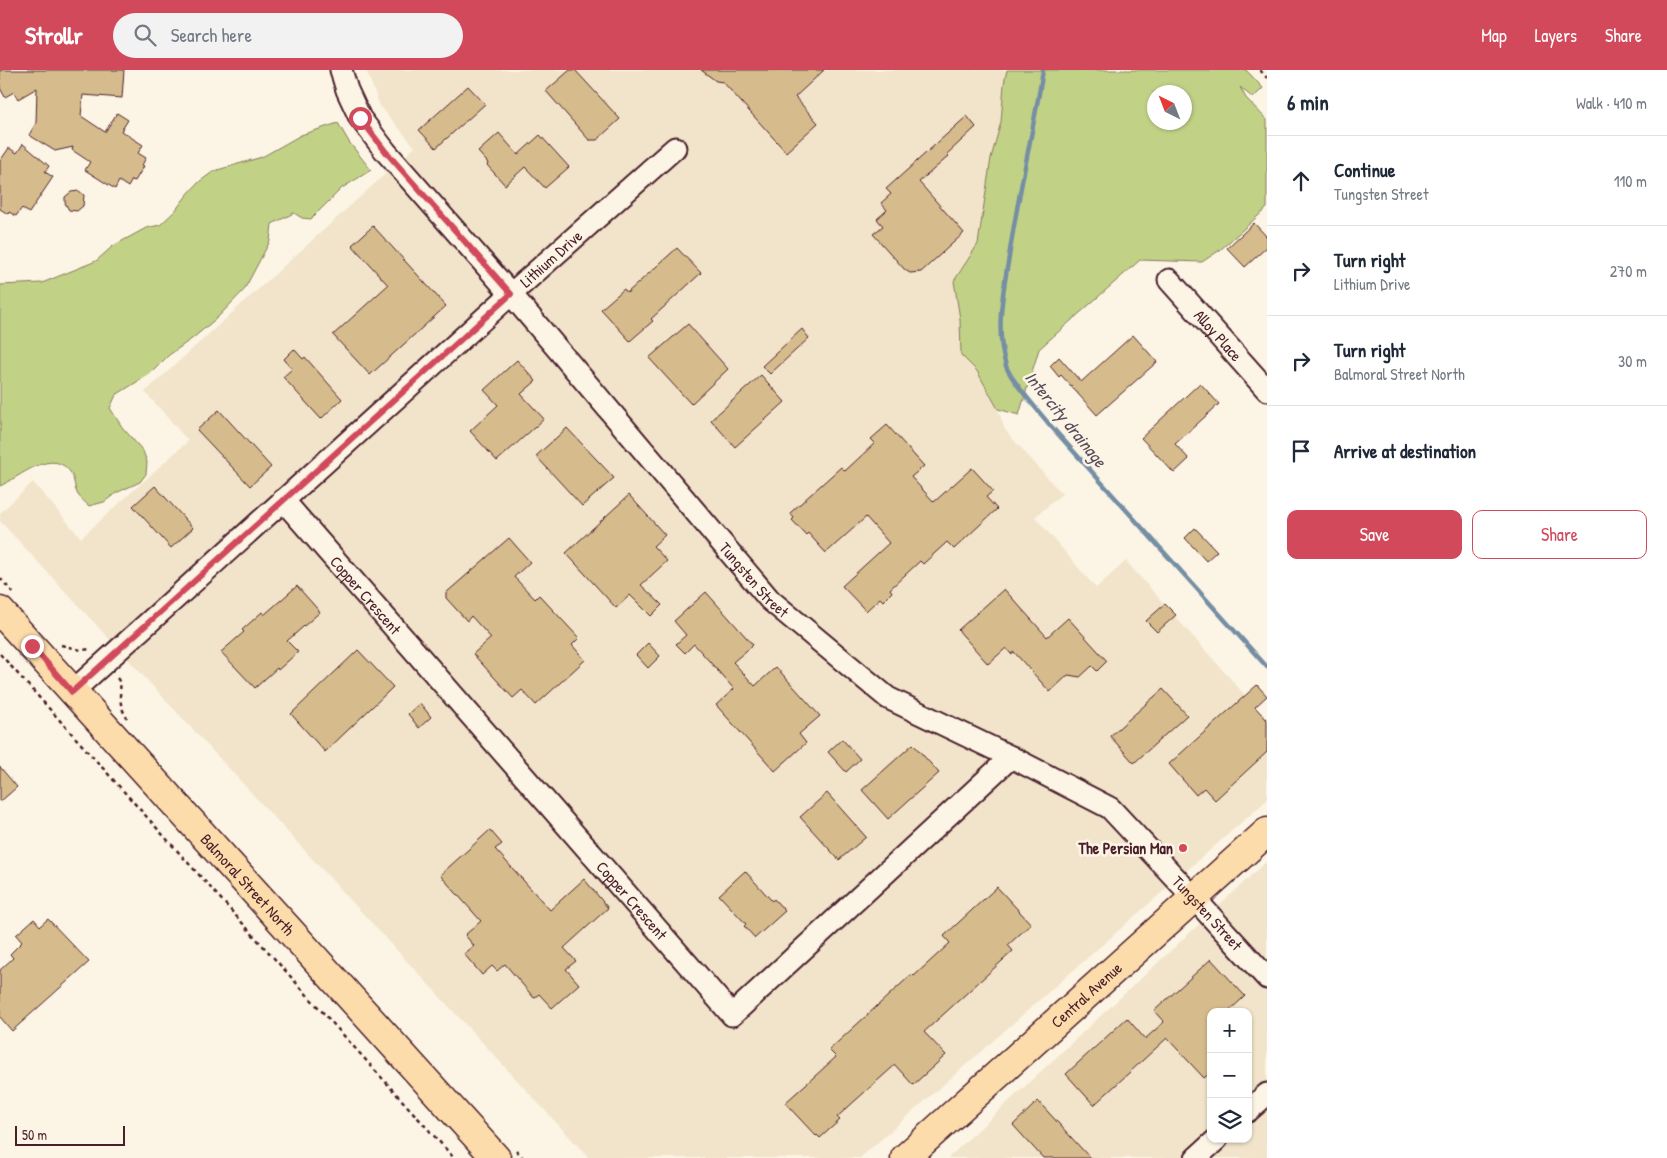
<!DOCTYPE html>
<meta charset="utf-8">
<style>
:root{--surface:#fff;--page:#f2f2f3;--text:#1f2937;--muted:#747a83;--line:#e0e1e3;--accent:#d1495b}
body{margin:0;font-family:"Patrick Hand",sans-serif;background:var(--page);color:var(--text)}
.controls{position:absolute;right:15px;bottom:15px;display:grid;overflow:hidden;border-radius:10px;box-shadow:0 1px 4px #0004}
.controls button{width:45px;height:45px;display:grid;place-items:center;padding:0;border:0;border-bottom:1px solid var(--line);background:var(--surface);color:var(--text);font:25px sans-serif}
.compass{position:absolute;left:1147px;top:15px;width:45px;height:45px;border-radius:50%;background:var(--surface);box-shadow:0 1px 4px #0004;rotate:318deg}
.scale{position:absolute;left:15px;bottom:12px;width:110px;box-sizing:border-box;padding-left:5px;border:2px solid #4a1f2b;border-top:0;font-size:14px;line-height:18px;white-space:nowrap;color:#4a1f2b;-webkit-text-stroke:4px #fcf5e5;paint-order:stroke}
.stop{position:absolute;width:15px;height:15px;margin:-11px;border:4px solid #d1495b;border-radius:50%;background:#fff}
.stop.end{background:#d1495b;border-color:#fff;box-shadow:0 1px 5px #0008}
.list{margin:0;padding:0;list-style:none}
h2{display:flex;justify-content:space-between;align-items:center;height:65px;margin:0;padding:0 20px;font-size:21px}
h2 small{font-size:16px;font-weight:400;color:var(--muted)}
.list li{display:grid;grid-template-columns:32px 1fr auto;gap:15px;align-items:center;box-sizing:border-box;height:90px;padding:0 20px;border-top:1px solid var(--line)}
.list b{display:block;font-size:19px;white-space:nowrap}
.list p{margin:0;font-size:16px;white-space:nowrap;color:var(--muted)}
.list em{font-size:16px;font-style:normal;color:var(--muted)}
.actions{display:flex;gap:10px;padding:15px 20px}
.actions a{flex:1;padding:11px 0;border:1px solid var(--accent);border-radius:10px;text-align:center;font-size:18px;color:var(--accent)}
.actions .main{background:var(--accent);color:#fff}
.icon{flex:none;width:28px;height:28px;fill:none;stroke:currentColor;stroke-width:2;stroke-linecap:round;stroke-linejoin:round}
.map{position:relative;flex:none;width:1267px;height:1088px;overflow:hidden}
header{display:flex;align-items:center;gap:30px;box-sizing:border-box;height:70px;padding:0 25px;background:var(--accent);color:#fff}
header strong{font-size:24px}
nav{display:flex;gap:28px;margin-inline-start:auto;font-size:18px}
.search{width:350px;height:45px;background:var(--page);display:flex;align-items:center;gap:12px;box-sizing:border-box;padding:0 18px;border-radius:28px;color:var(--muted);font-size:19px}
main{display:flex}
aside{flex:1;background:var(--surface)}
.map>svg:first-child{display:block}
.built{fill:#f1e4ca;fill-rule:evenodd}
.green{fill:#c1d287;stroke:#867859;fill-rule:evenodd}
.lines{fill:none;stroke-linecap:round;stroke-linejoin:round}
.stream{stroke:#758ea4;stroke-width:4.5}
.building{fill:#d6bc8c;stroke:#4a1f2b}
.minor-casing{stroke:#4a1f2b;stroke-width:25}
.major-casing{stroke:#4a1f2b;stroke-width:31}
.path{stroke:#4a1f2b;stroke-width:2.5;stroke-dasharray:4 4;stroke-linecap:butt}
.minor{stroke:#fcf5e5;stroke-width:21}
.major{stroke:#fddcac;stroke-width:28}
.route{stroke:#d1495b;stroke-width:6}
.poi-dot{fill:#d1495b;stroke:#fcf5e5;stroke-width:2}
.labels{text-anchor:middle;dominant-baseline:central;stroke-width:5;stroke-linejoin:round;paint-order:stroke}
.street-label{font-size:16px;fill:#4a1f2b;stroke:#fcf5e5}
.poi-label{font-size:16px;font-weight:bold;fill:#4a1f2b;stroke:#fcf5e5;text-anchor:end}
.water-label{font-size:18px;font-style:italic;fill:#5c4d5d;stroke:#fcf5e5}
</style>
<header>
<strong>Strollr</strong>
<div class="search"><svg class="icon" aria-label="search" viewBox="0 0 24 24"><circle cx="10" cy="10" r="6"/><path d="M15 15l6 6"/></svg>Search here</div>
<nav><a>Map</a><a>Layers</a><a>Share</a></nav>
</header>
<main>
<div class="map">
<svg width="1267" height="1088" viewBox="0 0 1267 1088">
<rect width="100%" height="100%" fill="#fcf5e5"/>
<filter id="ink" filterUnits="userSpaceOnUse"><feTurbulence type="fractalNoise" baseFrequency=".02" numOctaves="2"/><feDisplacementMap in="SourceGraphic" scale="10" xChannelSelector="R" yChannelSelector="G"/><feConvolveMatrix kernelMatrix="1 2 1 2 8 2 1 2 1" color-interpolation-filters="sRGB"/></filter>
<g filter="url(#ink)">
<!-- built -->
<path class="built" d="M 366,0 L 1007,0 L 1004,14 L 1001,52 L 991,88 L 978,174 L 954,211 L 960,249 L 961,285 L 977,301 L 998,339 L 1005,360 L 1062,424 L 1035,447 L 1096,518 L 1126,491 L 1267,650 L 1267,730 L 860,1088 L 589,1088 L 0,451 L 0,443 L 33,412 L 81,468 L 188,371 L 145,322 L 415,77 L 380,36 Z
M 1267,791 L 1267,1088 L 948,1088 ZM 1211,942 L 1248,942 L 1248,1069 L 1211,1069 Z"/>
<!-- green -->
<path class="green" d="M 1007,0 L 1246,0 L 1263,18 L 1253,28 L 1240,17 L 1246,28 L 1267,50 L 1267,138 L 1220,180 L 1202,192 L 1140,190 L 1039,279 L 1019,345 L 998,339 L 977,301 L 961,285 L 960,249 L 954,211 L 978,174 L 991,88 L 1001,52 L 1004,14 ZM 1184,22 L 1184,52 L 1154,52 L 1154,22 Z
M 338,53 L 349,72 L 371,100 L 342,118 L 311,149 L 302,148 L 294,143 L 272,154 L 270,171 L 244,220 L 218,247 L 193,268 L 169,285 L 151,303 L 116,325 L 110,338 L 122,357 L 143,381 L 147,392 L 146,404 L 140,412 L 116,423 L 104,432 L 89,436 C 86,433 81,429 78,425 C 74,419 75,410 71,403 C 53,376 20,407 0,416 L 0,215 L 42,213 L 96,191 L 113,176 L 146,158 L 160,155 L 175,141 L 187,125 L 199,112 L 214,101 L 262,87 L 301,65 Z"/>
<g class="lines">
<!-- stream -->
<path class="stream" d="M 1043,0 C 1033,63 1018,124 1009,187 C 1003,222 995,261 1006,296 C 1011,311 1038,340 1049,354 L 1267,597"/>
</g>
<!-- building -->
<path class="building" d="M 0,0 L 124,0 L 122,28 L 83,25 L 81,46 L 105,62 L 117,43 L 128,50 L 121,61 L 143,75 L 138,83 L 146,88 L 142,95 L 144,96 L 135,111 L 132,110 L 128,117 L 119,111 L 115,119 L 85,100 L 90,92 L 72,80 L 73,77 L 55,81 L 29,65 L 36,53 L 37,18 L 18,29 L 14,22 L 5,27 L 0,18 Z
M 570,0 L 575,0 L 620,49 L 597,70 L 589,70 L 546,21 Z
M 701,0 L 824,0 L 795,27 L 818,53 L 786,82 L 723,12 L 716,11 Z
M 468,16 L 485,34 L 436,78 L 419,60 Z
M 967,46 L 976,57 L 947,84 L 949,86 L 919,112 L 964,163 L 921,202 L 910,203 L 905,200 L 873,164 L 883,156 L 877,149 L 887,140 L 881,133 L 891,124 L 886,119 Z
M 499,63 L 518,85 L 540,65 L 569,97 L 545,118 L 525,97 L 505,115 L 487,95 L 488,93 L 478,82 Z
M 23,74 L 49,96 L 45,102 L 53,107 L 29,143 L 22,138 L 16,146 L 9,142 L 8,144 L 0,139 L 0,91 L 9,78 L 17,83 Z
M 79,121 L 84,125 L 83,136 L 77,141 L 69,140 L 65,133 L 65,127 L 71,122 Z
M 1254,153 L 1267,167 L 1267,177 L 1245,197 L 1227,178 Z
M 373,156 L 446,236 L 370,305 L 333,265 L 388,215 L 352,175 Z
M 677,178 L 701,203 L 651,249 L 653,251 L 630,271 L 601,239 L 624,219 L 627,223 Z
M 688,254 L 728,299 L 691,334 L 649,288 Z
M 802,259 L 809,268 L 770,304 L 762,296 Z
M 1133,265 L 1157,292 L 1097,345 L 1061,305 L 1059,307 L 1050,296 L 1059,287 L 1081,312 Z
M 294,279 L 303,289 L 305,287 L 342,329 L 321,349 L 283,307 L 292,299 L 284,289 Z
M 517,290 L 536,311 L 521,324 L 544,349 L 497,391 L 470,361 L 498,335 L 484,320 Z
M 761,305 L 785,332 L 735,377 L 711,350 Z
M 1200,313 L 1219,334 L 1175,374 L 1189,389 L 1174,403 L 1141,368 Z
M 219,340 L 271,397 L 250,416 L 197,360 Z
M 887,355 L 924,396 L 911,407 L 934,432 L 972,398 L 993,421 L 986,427 L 997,439 L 954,479 L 947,472 L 923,494 L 920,491 L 890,519 L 892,522 L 883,531 L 880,528 L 866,541 L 842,516 L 889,473 L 866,447 L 826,483 L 808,463 L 806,465 L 792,450 L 794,448 L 790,443 L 841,397 L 845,401 L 875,373 L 871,369 Z
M 567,358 L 614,408 L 582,436 L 536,386 Z
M 155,416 L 193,458 L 171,478 L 133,436 Z
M 629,425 L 665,465 L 653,476 L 667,491 L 641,515 L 662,535 L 651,546 L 630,525 L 616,538 L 566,483 Z
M 1195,458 L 1217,481 L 1206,491 L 1185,468 Z
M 509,468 L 530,492 L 514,507 L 535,529 L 539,525 L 579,568 L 572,575 L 585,590 L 536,635 L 522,620 L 513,628 L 473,584 L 491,568 L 471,546 L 467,551 L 446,528 L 446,523 Z
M 297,516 L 320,542 L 287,571 L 298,582 L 278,600 L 277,598 L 255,618 L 221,582 L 244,562 L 242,560 L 262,542 L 264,545 Z
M 1004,519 L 1047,567 L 1068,548 L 1107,591 L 1097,601 L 1092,596 L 1080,607 L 1068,605 L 1050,622 L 1014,582 L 1011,584 L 1006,578 L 988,594 L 958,560 Z
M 706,522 L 753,575 L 733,592 L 755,616 L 776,597 L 820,646 L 799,664 L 806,673 L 775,701 L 716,635 L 734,619 L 694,574 L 685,583 L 676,574 L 686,565 L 674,551 Z
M 1165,534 L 1176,545 L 1157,562 L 1146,551 Z
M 648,573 L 660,586 L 648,598 L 636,585 Z
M 358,580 L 393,617 L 325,682 L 291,644 Z
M 1257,615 L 1267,626 L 1255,637 L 1267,650 L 1267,682 L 1215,730 L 1204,718 L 1196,725 L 1169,694 Z
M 1163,619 L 1187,645 L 1134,693 L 1110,666 Z
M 420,633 L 431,647 L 419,658 L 408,644 Z
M 842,669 L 860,689 L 846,702 L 828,682 Z
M 913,674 L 939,703 L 888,749 L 862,720 Z
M 0,697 L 17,717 L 0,732 Z
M 827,723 L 866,767 L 839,790 L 800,747 Z
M 490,760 L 502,774 L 495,779 L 550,840 L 584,809 L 608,838 L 564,878 L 576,891 L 566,899 L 579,914 L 552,938 L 539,924 L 534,928 L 505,894 L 497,901 L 492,896 L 482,905 L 464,884 L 474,876 L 465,865 L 481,851 L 440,805 Z
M 745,801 L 772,831 L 774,829 L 785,841 L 755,868 L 744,856 L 746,854 L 719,825 Z
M 997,817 L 1031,854 L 1008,875 L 1013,881 L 924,962 L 946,985 L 913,1015 L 895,995 L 837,1047 L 840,1050 L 820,1068 L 817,1065 L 816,1066 L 785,1033 L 836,987 L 829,980 L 912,904 L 914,906 L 950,873 L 944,866 Z
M 34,849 L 40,856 L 48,849 L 89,892 L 12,961 L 0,947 L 0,900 L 13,888 L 10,884 L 22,872 L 16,865 Z
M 1211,889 L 1245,926 L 1228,942 L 1211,942 L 1211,1002 L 1204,1008 L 1167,968 L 1094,1035 L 1066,1004 L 1127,948 L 1145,969 L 1164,952 L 1154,941 Z
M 1038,1031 L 1070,1066 L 1090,1088 L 1043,1088 L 1013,1055 Z"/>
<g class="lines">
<defs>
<g id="minor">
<path id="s1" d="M 341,0 L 347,20 L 360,48 L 386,82 L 511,224 L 770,530 L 888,628 L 1011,687 L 1110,738 L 1194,828 L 1267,908"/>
<path id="s2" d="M 1169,210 L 1267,320"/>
<path id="s3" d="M 283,430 L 732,945 L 1011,687"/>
<path id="s4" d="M 72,622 L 511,224 L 675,78"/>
<path d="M 1248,1041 L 1267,1024"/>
<path d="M 1196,1088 L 1217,1069"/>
</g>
<g id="major">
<path id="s5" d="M 0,541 L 496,1088"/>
<path id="s6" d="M 905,1088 L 1267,762"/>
</g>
</defs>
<!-- minor casing -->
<use href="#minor" class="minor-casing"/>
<!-- major casing -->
<use href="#major" class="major-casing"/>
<!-- path -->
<path class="path" d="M 1260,0 L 1267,8
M 0,508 L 15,525
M 61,575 L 81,580 L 91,579
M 0,584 L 454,1088
M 117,608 C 122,614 120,620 120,628 C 121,636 123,642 127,648
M 516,1080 L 523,1088"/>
<!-- minor -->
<use href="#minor" class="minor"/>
<!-- major -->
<use href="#major" class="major"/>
</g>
</g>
<g class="lines" filter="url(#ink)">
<!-- route -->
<path class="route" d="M 32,576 L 72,622 L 511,224 L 386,82 L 360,48"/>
</g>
<!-- markers -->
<circle class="poi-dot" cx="1183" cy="778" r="5"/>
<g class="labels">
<!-- street labels -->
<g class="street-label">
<text stroke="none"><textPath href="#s4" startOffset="646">Lithium Drive</textPath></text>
<text stroke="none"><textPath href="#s2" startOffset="74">Alloy Place</textPath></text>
<text stroke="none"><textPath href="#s1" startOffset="659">Tungsten Street</textPath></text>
<text stroke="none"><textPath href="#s3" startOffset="126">Copper Crescent</textPath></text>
<text stroke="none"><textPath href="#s5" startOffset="369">Balmoral Street North</textPath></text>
<text stroke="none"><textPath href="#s3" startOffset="531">Copper Crescent</textPath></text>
<text stroke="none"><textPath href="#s1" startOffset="1229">Tungsten Street</textPath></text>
<text stroke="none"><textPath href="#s6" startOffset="244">Central Avenue</textPath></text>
</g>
<!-- poi labels -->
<g class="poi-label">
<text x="1173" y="778">The Persian Man</text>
</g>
<!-- water labels -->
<g class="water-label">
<text transform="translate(1066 349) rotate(51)">Intercity drainage</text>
</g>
</g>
</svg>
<div class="controls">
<button>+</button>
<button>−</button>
<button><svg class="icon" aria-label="layers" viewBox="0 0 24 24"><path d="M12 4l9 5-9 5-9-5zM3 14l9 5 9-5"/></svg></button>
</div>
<svg class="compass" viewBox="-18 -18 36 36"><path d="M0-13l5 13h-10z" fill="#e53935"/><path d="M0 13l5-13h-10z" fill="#747a83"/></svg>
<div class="scale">50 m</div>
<div class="stop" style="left:360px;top:48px"></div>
<div class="stop end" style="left:32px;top:576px"></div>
</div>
<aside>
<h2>6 min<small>Walk · 410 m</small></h2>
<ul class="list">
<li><svg class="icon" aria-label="ahead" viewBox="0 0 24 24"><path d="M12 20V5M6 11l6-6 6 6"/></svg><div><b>Continue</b><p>Tungsten Street</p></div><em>110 m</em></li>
<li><svg class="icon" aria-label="right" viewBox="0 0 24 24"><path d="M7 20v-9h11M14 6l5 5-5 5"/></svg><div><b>Turn right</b><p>Lithium Drive</p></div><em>270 m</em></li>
<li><svg class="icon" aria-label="right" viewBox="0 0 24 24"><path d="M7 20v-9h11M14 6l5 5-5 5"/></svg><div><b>Turn right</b><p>Balmoral Street North</p></div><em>30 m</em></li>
<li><svg class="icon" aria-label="arrive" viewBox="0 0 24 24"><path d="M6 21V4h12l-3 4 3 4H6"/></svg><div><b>Arrive at destination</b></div></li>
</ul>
<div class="actions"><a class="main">Save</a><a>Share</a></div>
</aside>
</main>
